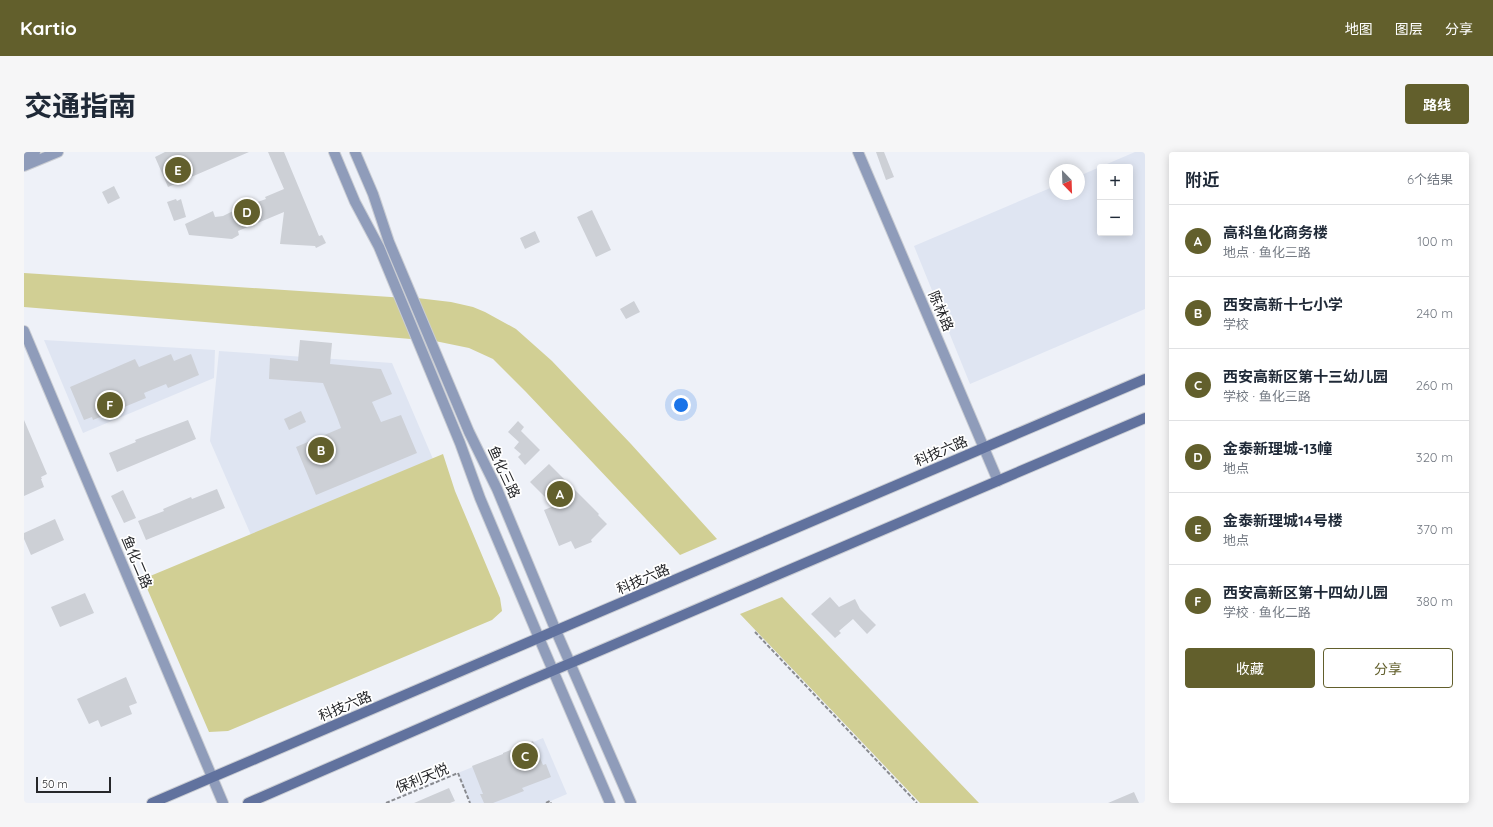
<!DOCTYPE html>
<html lang="zh">
<meta charset="utf-8">
<style>
:root{--surface:#fff;--page:#f6f6f7;--text:#1f2937;--muted:#747a83;--line:#e0e1e3;--accent:#625f2c}
body{margin:0;font-family:Quicksand,"Noto Sans SC",sans-serif;background:var(--page);color:var(--text)}
.controls{position:absolute;right:12px;top:12px;display:grid;overflow:hidden;border-radius:4px;box-shadow:0 2px 10px #0003}
.controls button{width:36px;height:36px;display:grid;place-items:center;padding:0;border:0;border-bottom:1px solid var(--line);background:var(--surface);color:var(--text);font:20px sans-serif}
.compass{position:absolute;left:1025px;top:12px;width:36px;height:36px;border-radius:50%;background:var(--surface);box-shadow:0 2px 10px #0003;rotate:157deg}
.scale{position:absolute;left:12px;bottom:10px;width:75px;box-sizing:border-box;padding-left:4px;border:2px solid #26272a;border-top:0;font-size:11px;line-height:14px;white-space:nowrap;color:#26272a;-webkit-text-stroke:3px #fff;paint-order:stroke}
.you{position:absolute;left:657px;top:253px;width:14px;height:14px;margin:-10px;border:3px solid #fff;border-radius:50%;background:#1a73e8;box-shadow:0 0 0 6px #1a73e833}
.badge{display:grid;place-items:center;width:26px;height:26px;border-radius:50%;background:var(--accent);color:#fff;font-size:13px;font-weight:700}
.pin{position:absolute;translate:-50% -50%;border:2px solid #fff;box-shadow:0 1px 4px #0006}
.list{margin:0;padding:0;list-style:none}
h2{display:flex;justify-content:space-between;align-items:center;height:52px;margin:0;padding:0 16px;font-size:17px}
h2 small{font-size:13px;font-weight:400;color:var(--muted)}
.list li{display:grid;grid-template-columns:26px 1fr auto;gap:12px;align-items:center;box-sizing:border-box;height:72px;padding:0 16px;border-top:1px solid var(--line)}
.list b{display:block;font-size:15px;white-space:nowrap}
.list p{margin:0;font-size:13px;white-space:nowrap;color:var(--muted)}
.list em{font-size:13px;font-style:normal;color:var(--muted)}
.actions{display:flex;gap:8px;padding:12px 16px}
.actions a{flex:1;padding:9px 0;border:1px solid var(--accent);border-radius:4px;text-align:center;font-size:14px;color:var(--accent)}
.actions .main{background:var(--accent);color:#fff}
.map{position:relative;flex:none;width:1121px;height:651px;overflow:hidden;border-radius:4px}
header{display:flex;align-items:center;gap:24px;box-sizing:border-box;height:56px;padding:0 20px;background:var(--accent);color:#fff}
header strong{font-size:19px}
nav{display:flex;gap:22px;margin-inline-start:auto;font-size:14px}
.intro{display:flex;align-items:center;justify-content:space-between;box-sizing:border-box;height:96px;padding:0 24px}
h1{margin:0;font-size:28px}
.button{padding:10px 18px;border-radius:4px;background:var(--accent);color:#fff;font-size:14px;font-weight:700}
main{display:flex;gap:24px;padding:0 24px}
aside{flex:1;background:var(--surface);border-radius:4px;box-shadow:0 2px 10px #0003}
.map>svg:first-child{display:block}
.built{fill:#dfe5f2}
.green{fill:#d1cf94}
.building{fill:#cdd0d6}
.lines{fill:none;stroke-linecap:round;stroke-linejoin:round}
.tertiary-casing{stroke:#cacdd3;stroke-width:12}
.secondary-casing{stroke:#cacdd3;stroke-width:12}
.path{stroke:#898b90;stroke-width:2;stroke-dasharray:4 2;stroke-linecap:butt}
.tertiary{stroke:#8f9cba;stroke-width:10}
.secondary{stroke:#61729e;stroke-width:10}
.labels{text-anchor:middle;dominant-baseline:central;stroke-width:3.5;stroke-linejoin:round;paint-order:stroke}
.street-label{font-size:14px;fill:#26272a;stroke:#fff}
</style>
<header>
<strong>Kartio</strong>
<nav><a>地图</a><a>图层</a><a>分享</a></nav>
</header>
<div class="intro"><h1>交通指南</h1><a class="button">路线</a></div>
<main>
<div class="map">
<svg width="1121" height="651" viewBox="0 0 1121 651">
<rect width="100%" height="100%" fill="#eef1f8"/>
<!-- built -->
<path class="built" d="M 1111,0 L 1121,0 L 1121,157 L 946,232 L 890,94 L 1031,34 L 1031,42 L 1055,42 L 1055,24 L 1076,15 L 1076,81 L 1106,81 L 1106,15 L 1076,15 Z
M 20,188 L 191,198 L 190,226 L 59,281 Z
M 195,199 L 368,211 L 409,307 L 227,383 L 186,289 Z
M 519,586 L 543,642 L 522,651 L 446,651 L 434,621 Z"/>
<!-- green -->
<path class="green" d="M 0,121 L 382,146 L 399,188 L 0,155 Z
M 393,146 L 427,150 L 449,155 L 461,160 L 492,177 L 528,209 L 607,292 L 693,387 L 656,403 L 502,240 L 469,207 L 445,196 L 411,189 Z
M 419,302 L 431,339 L 476,446 L 478,459 L 468,468 L 204,579 L 185,580 L 119,427 Z
M 758,445 L 955,651 L 896,651 L 716,462 Z"/>
<!-- building -->
<path class="building" d="M 141,0 L 225,0 L 144,35 L 131,5 Z
M 244,0 L 260,0 L 295,84 L 298,83 L 302,91 L 292,96 L 291,94 L 256,92 L 260,60 L 214,79 L 215,83 L 208,87 L 165,83 L 161,72 L 189,59 L 191,65 L 199,64 L 213,57 L 242,47 L 241,45 L 260,37 Z
M 852,0 L 860,0 L 870,25 L 862,28 Z
M 90,34 L 96,46 L 84,52 L 78,40 Z
M 152,47 L 153,49 L 157,47 L 162,65 L 150,69 L 143,50 Z
M 568,58 L 587,98 L 572,105 L 553,65 Z
M 511,79 L 516,90 L 501,97 L 496,86 Z
M 610,149 L 616,160 L 602,167 L 596,157 Z
M 276,188 L 308,191 L 306,212 L 357,217 L 368,242 L 348,250 L 357,270 L 377,263 L 393,301 L 292,343 L 272,295 L 317,276 L 313,265 L 299,231 L 245,227 L 246,206 L 274,209 Z
M 147,202 L 150,209 L 167,202 L 175,223 L 144,236 L 142,232 L 120,241 L 122,246 L 69,268 L 68,265 L 60,268 L 46,235 L 111,207 L 115,215 Z
M 277,259 L 282,270 L 265,278 L 260,267 Z
M 0,268 L 23,322 L 17,325 L 18,327 L 17,327 L 20,335 L 0,344 Z
M 164,268 L 172,287 L 93,320 L 85,301 L 112,290 L 111,288 Z
M 494,269 L 500,275 L 497,279 L 516,298 L 501,313 L 494,305 L 497,302 L 490,296 L 495,290 L 484,280 Z
M 525,312 L 575,362 L 574,363 L 583,372 L 567,388 L 568,390 L 551,397 L 547,389 L 535,394 L 520,358 L 530,354 L 506,330 Z
M 193,337 L 201,356 L 122,388 L 114,369 L 140,359 L 139,357 L 167,345 L 168,347 Z
M 99,338 L 112,366 L 100,371 L 87,344 Z
M 31,367 L 40,388 L 7,403 L 0,387 L 0,381 Z
M 61,441 L 70,461 L 36,475 L 27,455 Z
M 806,445 L 815,455 L 831,447 L 836,457 L 852,473 L 843,482 L 829,467 L 815,479 L 817,481 L 811,486 L 787,462 Z
M 102,525 L 113,551 L 105,554 L 108,562 L 77,575 L 74,568 L 65,572 L 53,547 Z
M 509,589 L 519,613 L 522,612 L 527,625 L 498,636 L 500,639 L 469,651 L 460,651 L 456,642 L 459,642 L 448,614 L 479,602 L 479,601 Z
M 425,636 L 431,649 L 426,651 L 390,651 Z
M 1110,640 L 1115,651 L 1084,651 Z"/>
<g class="lines">
<defs>
<path id="tertiary" d="M 310,0 L 331,50 L 355,95 L 436,291 L 456,346 L 515,486 L 586,651
M 331,0 L 349,42 L 365,90 L 445,280 L 473,337 L 532,479 L 607,651
M 834,0 L 974,329
M 0,5 L 11,0
M 0,14 L 34,0
M 0,179 L 199,651"/>
<path id="secondary" d="M 128,651 L 1121,227
M 224,651 L 500,531 L 1121,266"/>
</defs>
<!-- tertiary casing -->
<use href="#tertiary" class="tertiary-casing"/>
<!-- secondary casing -->
<use href="#secondary" class="secondary-casing"/>
<!-- path -->
<path class="path" d="M 731,480 L 893,651
M 362,651 L 434,621 L 446,651
M 522,651 L 526,649 L 527,651"/>
<!-- tertiary -->
<use href="#tertiary" class="tertiary"/>
<!-- secondary -->
<use href="#secondary" class="secondary"/>
</g>
<g class="labels">
<!-- street labels -->
<g class="street-label">
<text transform="translate(917 159) rotate(67)">陈林路</text>
<text transform="translate(917 299) rotate(-23)">科技六路</text>
<text transform="translate(480 320) rotate(65)">鱼化三路</text>
<text transform="translate(113 410) rotate(67)">鱼化二路</text>
<text transform="translate(619 427) rotate(-23)">科技六路</text>
<text transform="translate(321 554) rotate(-23)">科技六路</text>
<text transform="translate(398 626) rotate(-22)">保利天悦</text>
</g>
</g>
</svg>
<div class="controls">
<button>+</button>
<button>−</button>
</div>
<svg class="compass" viewBox="-18 -18 36 36"><path d="M0-13l5 13h-10z" fill="#e53935"/><path d="M0 13l5-13h-10z" fill="#747a83"/></svg>
<div class="scale">50 m</div>
<div class="you"></div>
<div class="pin badge" style="left:536px;top:342px">A</div>
<div class="pin badge" style="left:297px;top:298px">B</div>
<div class="pin badge" style="left:501px;top:604px">C</div>
<div class="pin badge" style="left:223px;top:60px">D</div>
<div class="pin badge" style="left:154px;top:18px">E</div>
<div class="pin badge" style="left:86px;top:253px">F</div>
</div>
<aside>
<h2>附近<small>6个结果</small></h2>
<ul class="list">
<li><span class="badge">A</span><div><b>高科鱼化商务楼</b><p>地点 · 鱼化三路</p></div><em>100 m</em></li>
<li><span class="badge">B</span><div><b>西安高新十七小学</b><p>学校</p></div><em>240 m</em></li>
<li><span class="badge">C</span><div><b>西安高新区第十三幼儿园</b><p>学校 · 鱼化三路</p></div><em>260 m</em></li>
<li><span class="badge">D</span><div><b>金泰新理城-13幢</b><p>地点</p></div><em>320 m</em></li>
<li><span class="badge">E</span><div><b>金泰新理城14号楼</b><p>地点</p></div><em>370 m</em></li>
<li><span class="badge">F</span><div><b>西安高新区第十四幼儿园</b><p>学校 · 鱼化二路</p></div><em>380 m</em></li>
</ul>
<div class="actions"><a class="main">收藏</a><a>分享</a></div>
</aside>
</main>
